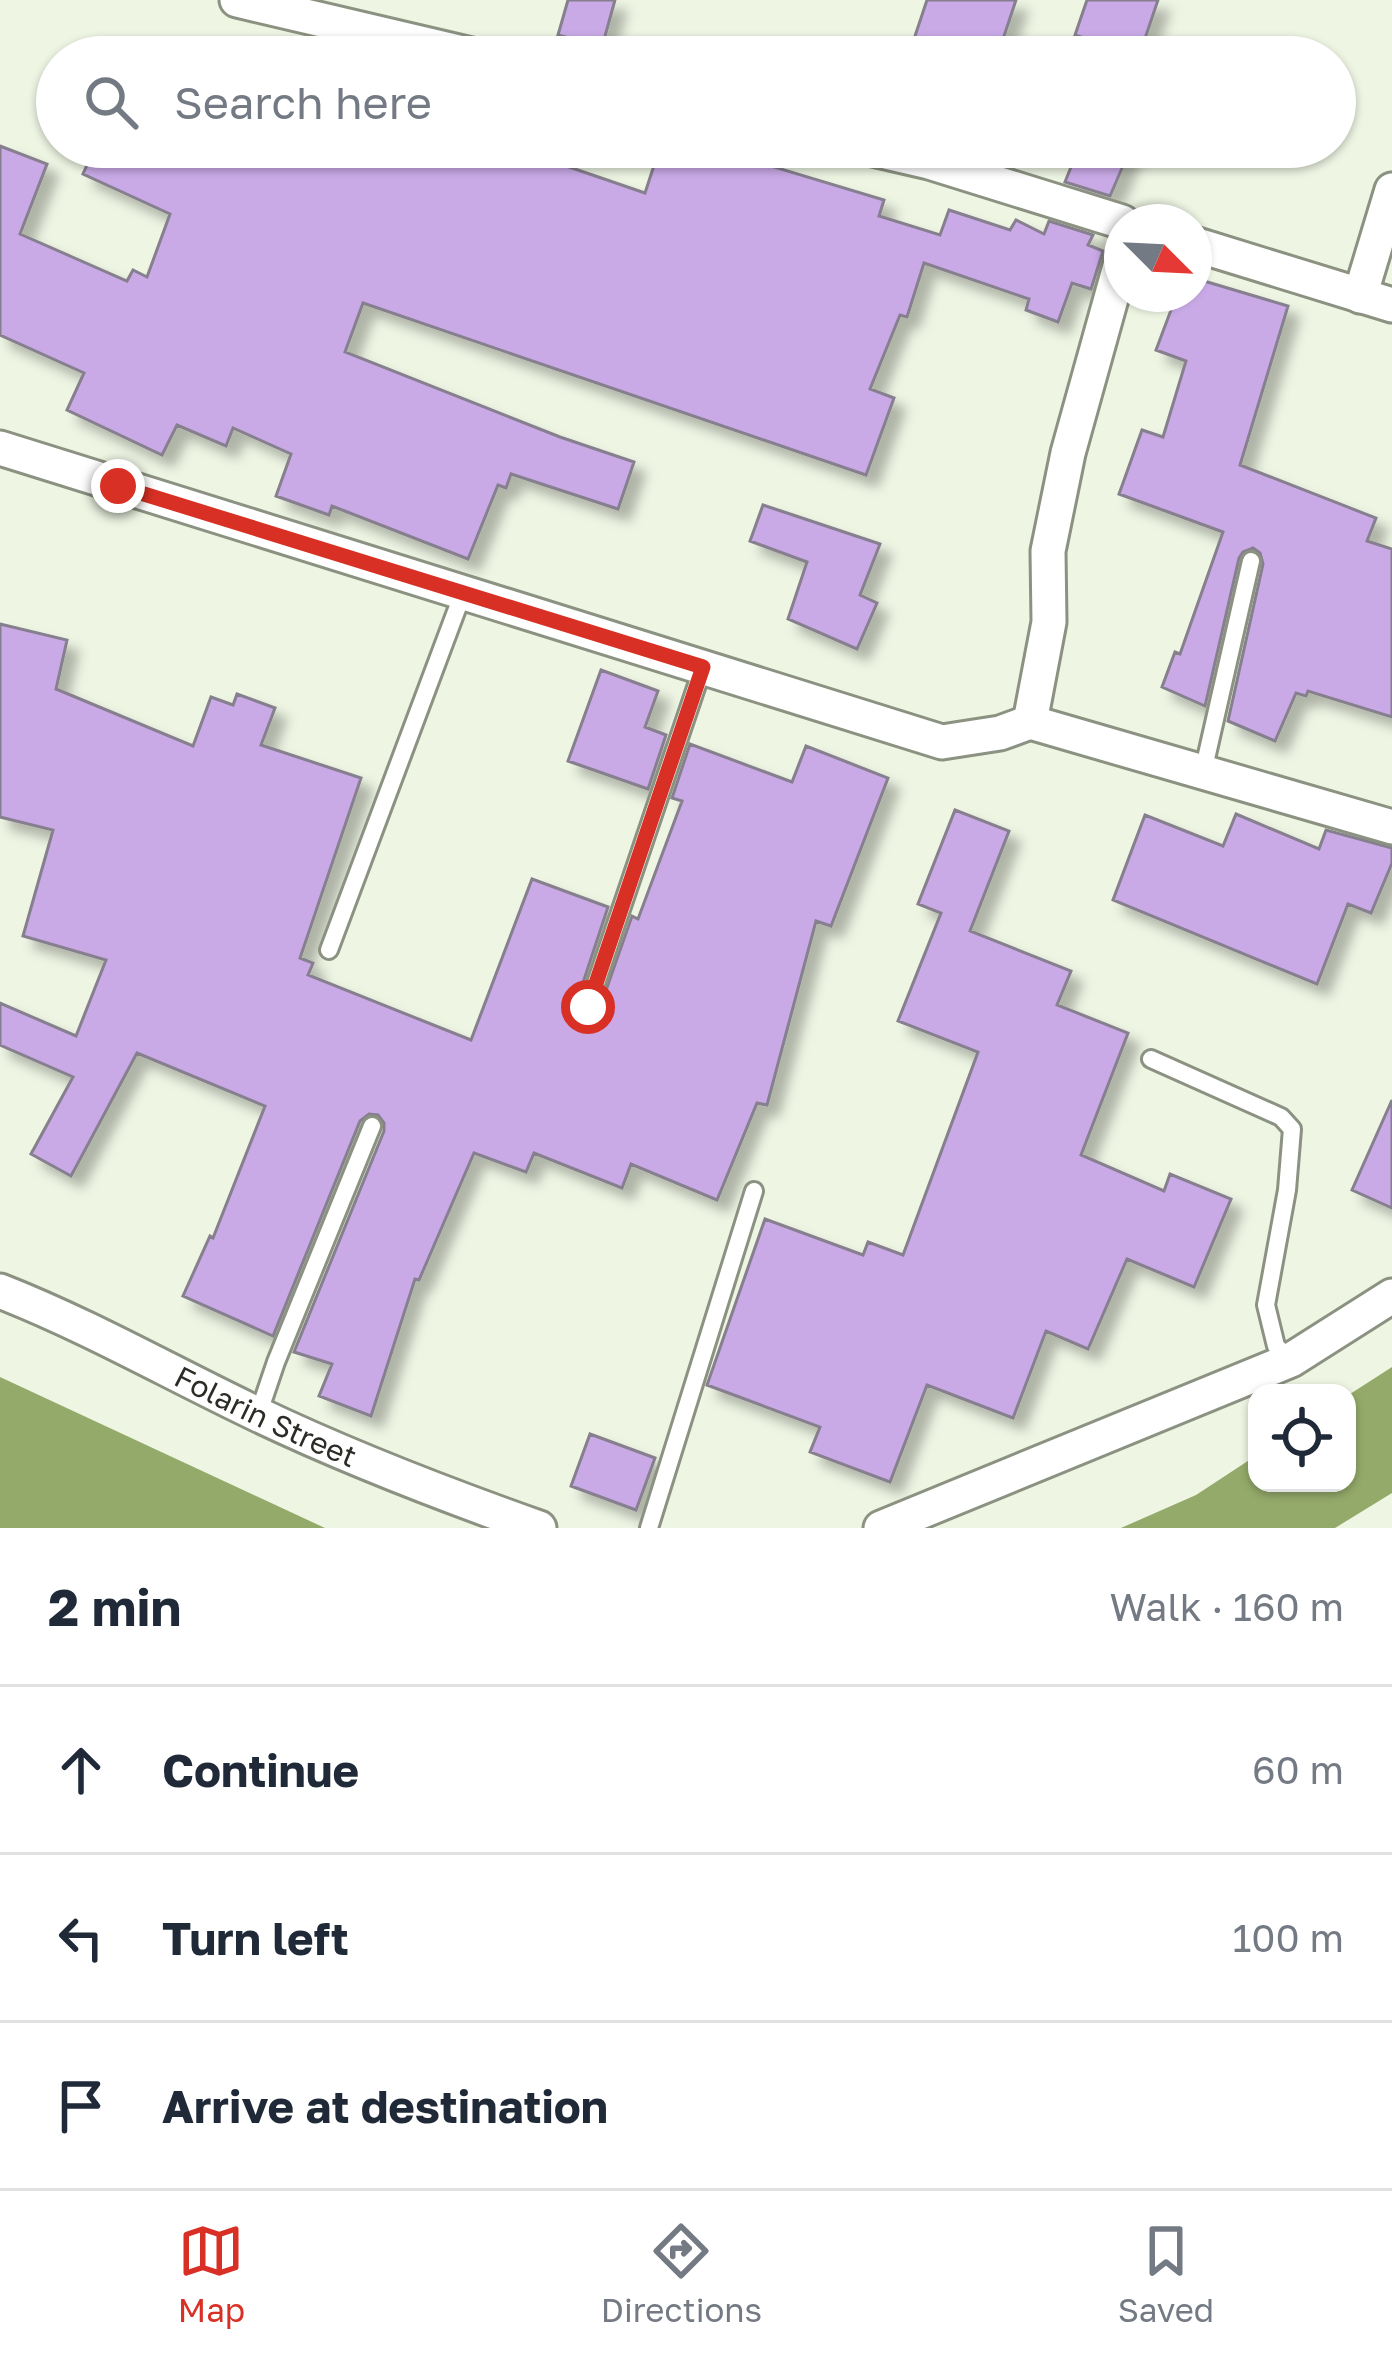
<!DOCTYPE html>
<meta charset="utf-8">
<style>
:root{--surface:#fff;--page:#f6f6f7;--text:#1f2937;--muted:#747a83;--line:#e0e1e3;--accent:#d93025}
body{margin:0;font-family:"Golos Text",sans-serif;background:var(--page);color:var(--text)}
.controls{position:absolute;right:36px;bottom:36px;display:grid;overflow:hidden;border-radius:24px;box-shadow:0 3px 9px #0004}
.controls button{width:108px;height:108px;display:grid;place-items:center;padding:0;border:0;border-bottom:3px solid var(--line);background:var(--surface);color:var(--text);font:60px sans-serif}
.compass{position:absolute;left:1104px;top:204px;width:108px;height:108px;border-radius:50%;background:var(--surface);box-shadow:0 3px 9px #0004;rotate:114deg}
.stop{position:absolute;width:36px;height:36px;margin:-27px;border:9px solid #d93025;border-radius:50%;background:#fff}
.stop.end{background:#d93025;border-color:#fff;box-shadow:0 3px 12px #0008}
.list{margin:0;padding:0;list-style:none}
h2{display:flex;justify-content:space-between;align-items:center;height:156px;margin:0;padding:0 48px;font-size:51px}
h2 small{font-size:39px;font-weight:400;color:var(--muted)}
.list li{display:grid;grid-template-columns:78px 1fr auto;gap:36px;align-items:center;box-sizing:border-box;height:168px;padding:0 48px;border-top:3px solid var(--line)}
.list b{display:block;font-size:45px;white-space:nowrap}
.list em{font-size:39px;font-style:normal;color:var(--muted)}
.icon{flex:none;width:66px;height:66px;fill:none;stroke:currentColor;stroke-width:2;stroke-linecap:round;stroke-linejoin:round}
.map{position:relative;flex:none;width:1392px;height:1528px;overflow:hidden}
.search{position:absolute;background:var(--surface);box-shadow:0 3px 9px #0004;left:36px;right:36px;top:36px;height:132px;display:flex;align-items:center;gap:30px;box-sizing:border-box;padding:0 42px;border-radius:66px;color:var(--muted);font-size:45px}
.sheet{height:660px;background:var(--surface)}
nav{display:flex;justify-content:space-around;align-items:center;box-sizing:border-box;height:168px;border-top:3px solid var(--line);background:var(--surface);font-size:33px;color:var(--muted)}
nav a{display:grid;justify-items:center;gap:6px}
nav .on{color:var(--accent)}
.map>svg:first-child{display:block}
.water{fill:#94aa6a}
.building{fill:#c9aae7;stroke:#867f8e;stroke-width:3;filter:url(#shadow)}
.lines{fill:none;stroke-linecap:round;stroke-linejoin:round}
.service-casing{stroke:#8c9281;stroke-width:22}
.minor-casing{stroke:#8c9281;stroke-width:39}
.service{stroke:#fff;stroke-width:16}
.minor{stroke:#fff;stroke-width:33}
.route{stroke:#d93025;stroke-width:15}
.labels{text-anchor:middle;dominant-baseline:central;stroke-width:9;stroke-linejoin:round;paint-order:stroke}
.street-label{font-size:30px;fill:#2a2d26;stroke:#fff}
</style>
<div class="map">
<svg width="1392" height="1528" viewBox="0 0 1392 1528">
<defs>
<filter id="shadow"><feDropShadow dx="11" dy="11" stdDeviation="6" flood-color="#0004"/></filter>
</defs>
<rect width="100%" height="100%" fill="#eef5e3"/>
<!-- water -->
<path class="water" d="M 1392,1367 L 1392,1493 L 1335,1528 L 1121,1528 L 1196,1495 L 1257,1455 L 1257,1483 L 1347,1483 L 1347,1396 Z
M 0,1377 L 325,1528 L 0,1528 Z"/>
<!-- building -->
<path class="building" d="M 568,0 L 615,0 L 602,47 L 558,35 Z
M 927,0 L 1016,0 L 997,57 L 908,57 Z
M 1087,0 L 1158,0 L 1139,56 L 1075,35 Z
M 0,146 L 47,164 L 20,234 L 127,281 L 133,270 L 147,277 L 170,214 L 83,174 L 95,147 L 511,147 L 645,193 L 660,147 L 708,147 L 884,200 L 879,216 L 940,235 L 949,210 L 1010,230 L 1016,220 L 1044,234 L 1049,221 L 1093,235 L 1088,245 L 1103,251 L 1091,289 L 1072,283 L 1058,322 L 1026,310 L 1029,299 L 924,263 L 907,317 L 900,315 L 870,389 L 894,398 L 866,475 L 363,303 L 345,352 L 560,437 L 634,462 L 618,509 L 511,474 L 506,488 L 498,485 L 468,559 L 332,506 L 329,515 L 276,496 L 291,454 L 233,428 L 226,446 L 177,425 L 162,455 L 67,410 L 84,373 L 0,335 Z
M 1079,147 L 1131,147 L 1110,196 L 1065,182 Z
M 1194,278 L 1288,306 L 1240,465 L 1376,518 L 1367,541 L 1392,549 L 1392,717 L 1308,691 L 1306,696 L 1296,693 L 1275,741 L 1228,721 L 1263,564 L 1260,553 L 1253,548 L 1243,552 L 1239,558 L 1205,706 L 1162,687 L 1175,652 L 1180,654 L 1223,532 L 1119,494 L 1142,430 L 1163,437 L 1186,361 L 1156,350 L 1177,294 L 1194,294 Z
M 763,505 L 880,544 L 860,595 L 877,603 L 857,649 L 788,619 L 807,562 L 750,541 Z
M 0,624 L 67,640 L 56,689 L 193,746 L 211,697 L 233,705 L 237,694 L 275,708 L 261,745 L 361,778 L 300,958 L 313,963 L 308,975 L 471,1040 L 532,879 L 608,907 L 576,1004 L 583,1019 L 597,1016 L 632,916 L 638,919 L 682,801 L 672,798 L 690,744 L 792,782 L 806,746 L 888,778 L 831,926 L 816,921 L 767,1105 L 757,1103 L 717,1200 L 631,1164 L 622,1188 L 534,1153 L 526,1172 L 474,1153 L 419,1280 L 415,1279 L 371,1416 L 319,1396 L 332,1364 L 294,1352 L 384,1131 L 384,1123 L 378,1115 L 369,1114 L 360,1121 L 273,1336 L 183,1296 L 210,1236 L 213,1238 L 265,1106 L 137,1053 L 71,1176 L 31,1154 L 73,1077 L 0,1045 L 0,1003 L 76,1036 L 106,960 L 23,936 L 53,830 L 0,817 Z
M 601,670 L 658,691 L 645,727 L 666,735 L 648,789 L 568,761 Z
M 955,810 L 1009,831 L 970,931 L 1071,971 L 1057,1005 L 1128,1033 L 1081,1155 L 1164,1191 L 1170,1174 L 1231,1199 L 1194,1287 L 1127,1259 L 1088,1349 L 1046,1331 L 1013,1418 L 927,1385 L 890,1482 L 810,1452 L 820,1427 L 707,1385 L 765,1219 L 863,1255 L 868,1242 L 903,1255 L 978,1052 L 898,1021 L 941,913 L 918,904 Z
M 1236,814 L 1319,849 L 1326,830 L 1392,848 L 1392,863 L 1371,913 L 1348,904 L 1317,984 L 1113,900 L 1145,815 L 1223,846 Z
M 1392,1100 L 1392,1208 L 1352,1190 Z
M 590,1434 L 655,1458 L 636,1510 L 571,1486 Z"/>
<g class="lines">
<defs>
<path id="service" d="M 1203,772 L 1251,561
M 329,950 L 463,593
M 588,1007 L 703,667
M 1151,1059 L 1281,1117 L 1292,1129 L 1287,1190 L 1266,1305 L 1276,1346 L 1291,1360
M 258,1415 L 276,1362 L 372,1126
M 649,1528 L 754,1191"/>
<g id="minor">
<path d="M 237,0 L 480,57"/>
<path d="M 864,147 L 929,162 L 1122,222"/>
<path d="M 1194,244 L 1392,305"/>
<path d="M 1360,296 L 1392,190"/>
<path d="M 0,448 L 942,742 L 1000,733 L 1030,722 L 1392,827"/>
<path d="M 1030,722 L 1049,622 L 1048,551 L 1068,453 L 1122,259"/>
<path id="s1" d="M 0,1291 C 89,1326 171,1373 257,1414 C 349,1458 443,1494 539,1528"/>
<path d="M 881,1528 L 1291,1360 L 1392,1296"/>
</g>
</defs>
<!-- service casing -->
<use href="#service" class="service-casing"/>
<!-- minor casing -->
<use href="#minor" class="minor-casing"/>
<!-- service -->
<use href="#service" class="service"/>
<!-- minor -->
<use href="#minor" class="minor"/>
</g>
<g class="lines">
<!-- route -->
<path class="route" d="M 118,486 L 703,667 L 588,1007"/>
</g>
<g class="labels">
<!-- street labels -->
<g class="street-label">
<text stroke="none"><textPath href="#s1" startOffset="294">Folarin Street</textPath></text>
</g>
</g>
</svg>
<div class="controls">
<button><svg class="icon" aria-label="locate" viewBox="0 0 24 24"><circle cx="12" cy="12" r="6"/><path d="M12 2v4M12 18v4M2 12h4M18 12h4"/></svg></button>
</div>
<svg class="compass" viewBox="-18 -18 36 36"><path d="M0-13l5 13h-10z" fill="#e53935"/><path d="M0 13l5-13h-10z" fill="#747a83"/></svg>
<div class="stop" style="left:588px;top:1007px"></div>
<div class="stop end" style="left:118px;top:486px"></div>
<div class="search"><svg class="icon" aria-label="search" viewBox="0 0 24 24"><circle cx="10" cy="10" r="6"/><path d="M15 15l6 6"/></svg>Search here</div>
</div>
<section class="sheet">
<h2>2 min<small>Walk · 160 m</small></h2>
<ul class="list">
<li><svg class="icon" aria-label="ahead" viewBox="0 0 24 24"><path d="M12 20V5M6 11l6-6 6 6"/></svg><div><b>Continue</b></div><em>60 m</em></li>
<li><svg class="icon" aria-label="left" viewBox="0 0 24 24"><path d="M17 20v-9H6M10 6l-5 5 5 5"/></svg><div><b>Turn left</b></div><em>100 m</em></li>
<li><svg class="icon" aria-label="arrive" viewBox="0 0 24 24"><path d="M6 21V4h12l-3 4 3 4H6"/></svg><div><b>Arrive at destination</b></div></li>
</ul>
</section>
<nav>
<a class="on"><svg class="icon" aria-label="map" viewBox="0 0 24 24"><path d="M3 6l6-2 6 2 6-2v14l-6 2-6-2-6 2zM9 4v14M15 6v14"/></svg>Map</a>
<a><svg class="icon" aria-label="directions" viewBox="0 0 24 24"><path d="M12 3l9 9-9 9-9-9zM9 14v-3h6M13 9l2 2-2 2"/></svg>Directions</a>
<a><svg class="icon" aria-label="saved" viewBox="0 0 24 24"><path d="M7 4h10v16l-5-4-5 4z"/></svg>Saved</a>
</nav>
